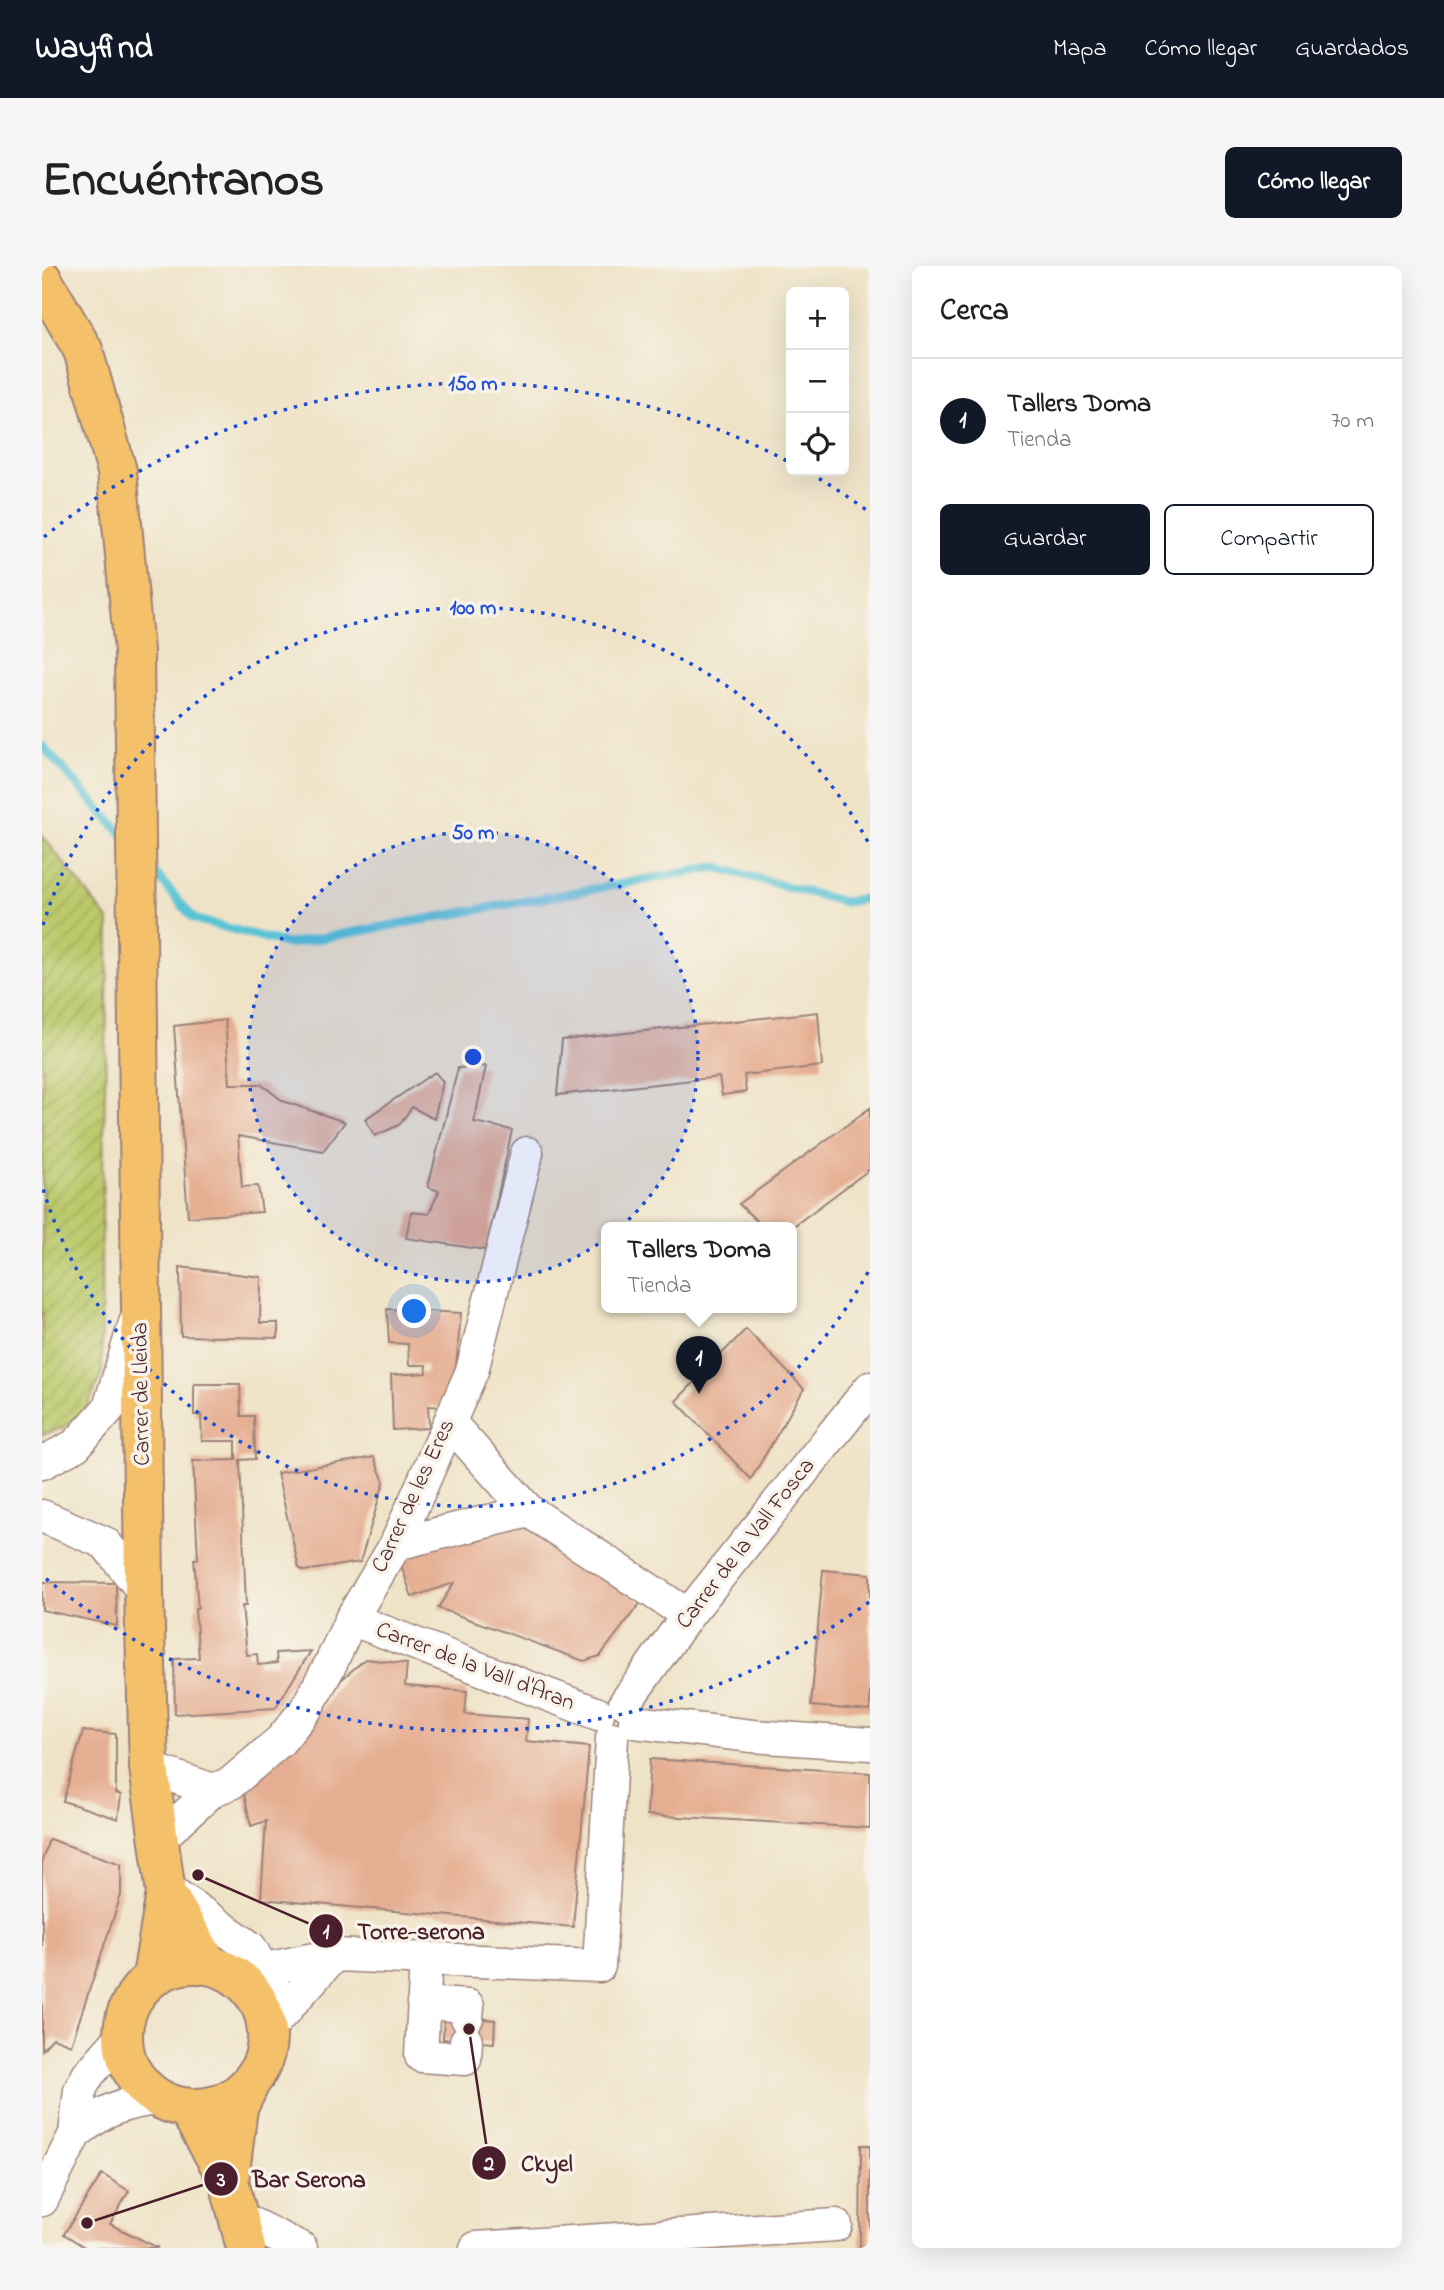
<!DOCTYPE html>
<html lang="es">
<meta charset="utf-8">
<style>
:root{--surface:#fff;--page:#f6f6f6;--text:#222;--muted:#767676;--line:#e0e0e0;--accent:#111827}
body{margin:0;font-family:"Indie Flower",sans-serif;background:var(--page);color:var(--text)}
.controls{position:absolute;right:21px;top:21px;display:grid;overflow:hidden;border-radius:10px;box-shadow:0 7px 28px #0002}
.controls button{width:63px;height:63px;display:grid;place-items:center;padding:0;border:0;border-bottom:2px solid var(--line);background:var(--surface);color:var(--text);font:35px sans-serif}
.you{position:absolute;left:373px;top:1046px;width:24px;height:24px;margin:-18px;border:5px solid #fff;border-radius:50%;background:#1a73e8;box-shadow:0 0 0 10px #1a73e833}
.badge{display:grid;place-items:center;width:46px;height:46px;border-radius:50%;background:var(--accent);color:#fff;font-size:23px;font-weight:700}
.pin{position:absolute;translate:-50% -58px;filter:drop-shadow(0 2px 4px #0008)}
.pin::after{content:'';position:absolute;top:37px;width:24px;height:21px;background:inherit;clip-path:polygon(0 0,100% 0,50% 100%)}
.popup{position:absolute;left:559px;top:956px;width:196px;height:91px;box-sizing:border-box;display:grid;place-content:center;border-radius:10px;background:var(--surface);filter:drop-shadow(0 2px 5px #0005);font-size:23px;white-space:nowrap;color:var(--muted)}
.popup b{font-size:26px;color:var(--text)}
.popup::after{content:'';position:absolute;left:50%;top:100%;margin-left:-14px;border:14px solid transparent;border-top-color:var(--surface)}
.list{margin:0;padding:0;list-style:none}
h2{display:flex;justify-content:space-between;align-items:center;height:91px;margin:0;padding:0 28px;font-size:30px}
h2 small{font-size:23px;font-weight:400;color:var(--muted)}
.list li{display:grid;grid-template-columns:46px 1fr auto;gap:21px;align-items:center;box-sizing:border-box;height:126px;padding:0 28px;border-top:2px solid var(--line)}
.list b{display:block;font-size:26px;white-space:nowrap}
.list p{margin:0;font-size:23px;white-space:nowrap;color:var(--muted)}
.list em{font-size:23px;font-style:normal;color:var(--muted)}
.actions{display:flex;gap:14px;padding:21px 28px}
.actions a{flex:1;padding:16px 0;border:2px solid var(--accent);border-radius:10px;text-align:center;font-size:24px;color:var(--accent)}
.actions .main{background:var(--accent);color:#fff}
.icon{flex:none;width:38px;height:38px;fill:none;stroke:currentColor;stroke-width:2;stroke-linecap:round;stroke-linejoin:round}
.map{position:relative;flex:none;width:828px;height:1982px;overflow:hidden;border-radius:10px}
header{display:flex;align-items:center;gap:42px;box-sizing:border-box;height:98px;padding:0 35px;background:var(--accent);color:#fff}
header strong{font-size:33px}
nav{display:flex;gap:38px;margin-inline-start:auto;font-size:24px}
.intro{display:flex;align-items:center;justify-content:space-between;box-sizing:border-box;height:168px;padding:0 42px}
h1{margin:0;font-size:49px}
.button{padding:18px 32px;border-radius:10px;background:var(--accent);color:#fff;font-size:24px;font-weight:700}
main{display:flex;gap:42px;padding:0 42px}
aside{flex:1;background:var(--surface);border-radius:10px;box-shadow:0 7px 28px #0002}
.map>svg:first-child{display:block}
.garden{fill:url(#garden-furrows);stroke:#82744b;stroke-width:2}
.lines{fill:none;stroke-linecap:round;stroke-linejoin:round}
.stream{stroke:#59c3d5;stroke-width:9}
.building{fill:#e5ad91}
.minor-casing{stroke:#9c8179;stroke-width:35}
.major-casing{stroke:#9c8179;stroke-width:42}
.minor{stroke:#fff;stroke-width:32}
.major{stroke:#f4c16b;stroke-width:38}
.ring{fill:none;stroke:#1d4ed8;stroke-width:3.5;stroke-dasharray:3.5 7}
.labels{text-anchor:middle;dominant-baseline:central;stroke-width:7;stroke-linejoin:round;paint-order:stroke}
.street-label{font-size:23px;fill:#4a1f2b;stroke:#f7f3e8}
.centre{fill:#1d4ed8;stroke:#f7f3e8;stroke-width:3.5}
.ring-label{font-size:21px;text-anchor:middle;font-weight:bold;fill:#1d4ed8;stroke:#f7f3e8;stroke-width:7;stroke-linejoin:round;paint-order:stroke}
.leader{fill:none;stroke:#4a1f2b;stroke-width:2.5}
.callout-dot{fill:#4a1f2b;stroke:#f7f3e8;stroke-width:2.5}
.mark-label{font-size:21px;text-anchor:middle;font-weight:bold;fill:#fff}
.callout-label{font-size:24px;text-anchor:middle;font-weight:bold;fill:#4a1f2b;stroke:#f7f3e8;stroke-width:7;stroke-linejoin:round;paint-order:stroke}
</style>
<header>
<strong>Wayfind</strong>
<nav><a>Mapa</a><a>Cómo llegar</a><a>Guardados</a></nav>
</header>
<div class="intro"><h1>Encuéntranos</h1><a class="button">Cómo llegar</a></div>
<main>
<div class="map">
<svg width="828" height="1982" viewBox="0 0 828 1982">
<defs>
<pattern id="garden-furrows" width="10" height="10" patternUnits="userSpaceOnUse" patternTransform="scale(1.75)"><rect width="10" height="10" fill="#bbc96b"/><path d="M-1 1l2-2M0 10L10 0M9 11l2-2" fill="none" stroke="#a2ac5d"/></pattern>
</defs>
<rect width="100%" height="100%" fill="#f7f3e8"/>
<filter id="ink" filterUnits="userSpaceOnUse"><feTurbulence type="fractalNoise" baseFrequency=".0143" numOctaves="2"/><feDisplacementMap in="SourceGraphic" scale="14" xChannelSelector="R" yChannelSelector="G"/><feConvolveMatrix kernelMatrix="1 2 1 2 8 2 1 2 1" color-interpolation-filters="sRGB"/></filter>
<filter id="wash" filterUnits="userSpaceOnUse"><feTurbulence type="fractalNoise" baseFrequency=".00686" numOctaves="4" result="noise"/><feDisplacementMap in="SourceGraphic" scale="28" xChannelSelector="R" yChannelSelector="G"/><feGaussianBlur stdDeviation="1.57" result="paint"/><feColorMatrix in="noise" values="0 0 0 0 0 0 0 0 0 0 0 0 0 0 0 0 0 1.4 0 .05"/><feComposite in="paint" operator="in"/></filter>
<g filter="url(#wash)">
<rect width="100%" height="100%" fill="#efe3c7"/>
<!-- garden -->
<path class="garden" d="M 0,569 L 67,655 L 59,991 L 60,1109 L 43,1145 L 22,1161 L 0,1169 Z"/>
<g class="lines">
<!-- stream -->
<path class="stream" d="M 0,480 L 82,570
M 107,600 L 152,653 L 246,678 L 673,601 L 802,636 L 828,632"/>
</g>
<g id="blocks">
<!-- building -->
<path class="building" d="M 776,746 L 780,800 L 702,809 L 704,826 L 680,829 L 677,811 L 515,829 L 520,774 Z
M 183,754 L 188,818 L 219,818 L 241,835 L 303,856 L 281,885 L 196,870 L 200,921 L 216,920 L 220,946 L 146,951 L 132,760 Z
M 444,800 L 432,856 L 470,864 L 444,984 L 364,972 L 369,946 L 387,948 L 397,925 L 386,921 L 416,802 Z
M 393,806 L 401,816 L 392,853 L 370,841 L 357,859 L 333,870 L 323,853 Z
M 828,842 L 828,903 L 749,962 L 722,962 L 697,938 Z
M 138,1001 L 219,1011 L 218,1057 L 236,1057 L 236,1072 L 139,1070 Z
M 345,1043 L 419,1047 L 414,1100 L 403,1141 L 386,1140 L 387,1162 L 351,1164 L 349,1109 L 385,1107 L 384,1099 L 367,1099 L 366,1078 L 347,1077 Z
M 704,1063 L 762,1123 L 709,1213 L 634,1135 Z
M 152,1118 L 198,1118 L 199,1150 L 212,1150 L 213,1193 L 198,1194 L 204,1340 L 200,1340 L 205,1389 L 215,1388 L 216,1399 L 235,1397 L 234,1387 L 269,1385 L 233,1442 L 133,1448 L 132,1393 L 157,1392 L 153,1343 L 156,1342 L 152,1293 L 156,1293 L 151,1195 L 194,1194 L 194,1175 L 160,1175 L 159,1149 L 152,1149 Z
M 332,1191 L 342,1216 L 318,1296 L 262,1305 L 257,1302 L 235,1207 Z
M 479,1252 L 599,1336 L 558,1390 L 542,1395 L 396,1342 L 412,1317 L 370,1331 L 357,1293 Z
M 781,1304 L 828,1308 L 828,1445 L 769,1440 Z
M 0,1316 L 74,1317 L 75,1360 L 0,1344 Z
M 323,1393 L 365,1398 L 363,1420 L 425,1425 L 423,1448 L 486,1453 L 484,1475 L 547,1481 L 531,1661 L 219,1633 L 224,1555 L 209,1560 L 202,1528 L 284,1438 L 299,1414 Z
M 41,1465 L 74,1468 L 74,1527 L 79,1529 L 76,1553 L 21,1535 Z
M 608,1493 L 828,1507 L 828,1562 L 605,1549 Z
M 7,1573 L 79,1598 L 79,1629 L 29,1779 L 11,1772 L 0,1784 L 0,1595 Z
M 402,1749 L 453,1754 L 452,1777 L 401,1773 Z
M 819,1879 L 828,1879 L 828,1982 L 818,1982 Z
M 60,1908 L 87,1925 L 68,1958 L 116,1982 L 44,1982 L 22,1968 Z"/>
</g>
</g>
<g filter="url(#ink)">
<use href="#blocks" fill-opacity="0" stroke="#9c8179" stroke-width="2"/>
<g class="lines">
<defs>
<path id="minor" d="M 408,1157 L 487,1245
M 0,1197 L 34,1179 L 67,1142 L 93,1057
M 0,1250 L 63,1277 L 102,1326
M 354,1278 L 487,1245 L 646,1349
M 309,1353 L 556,1448
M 583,1437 L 646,1349 L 828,1122
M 593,1456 L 710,1470 L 828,1478
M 107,1502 L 171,1524
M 115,1575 L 171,1524 L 189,1517 L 239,1474 L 264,1443 L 288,1399 L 309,1353 L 354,1278 L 430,1105 L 485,887
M 123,1621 L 208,1681 L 244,1744
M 384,1691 L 379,1790 L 423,1793 L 424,1775
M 193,1709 L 292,1689 L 557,1700 L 570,1472
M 381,1737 L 426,1740 L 425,1752
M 226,1763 L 292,1689
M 33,1868 C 60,1845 81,1836 117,1833
M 0,1934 L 33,1868 L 38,1824 L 46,1809 L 81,1769
M 196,1951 L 259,1982
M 434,1982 L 794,1959"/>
<path id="major" d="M 0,13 L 41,84 L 75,205 L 92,385 L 102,1326 L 107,1502 L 124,1627 L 110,1711
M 124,1627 L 167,1699
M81 1770a72 72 0 1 1 144 0a72 72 0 1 1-144 0Z
M 146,1843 L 187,1915 L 204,1982
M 187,1915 L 196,1842 L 207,1819"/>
</defs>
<!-- minor casing -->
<use href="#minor" class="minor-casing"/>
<!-- major casing -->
<use href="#major" class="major-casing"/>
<!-- minor -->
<use href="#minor" class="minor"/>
<!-- major -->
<use href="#major" class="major"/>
</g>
</g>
<!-- distance rings -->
<circle cx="431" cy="791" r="225" fill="#1d4ed8" fill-opacity=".12"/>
<g class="ring">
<circle cx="431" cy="791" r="225"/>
<path d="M826 1006A450 450 0 0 1 1 923M1 659A450 450 0 0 1 826 576"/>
<path d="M827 1336A674 674 0 0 1 2 1311M2 271A674 674 0 0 1 747 196M768 207A674 674 0 0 1 827 246"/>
</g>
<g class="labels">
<!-- street labels -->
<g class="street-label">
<text transform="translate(100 1128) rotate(-91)">Carrer de Lleida</text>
<text transform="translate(372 1230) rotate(-65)">Carrer de les Eres</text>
<text transform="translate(704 1278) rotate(-52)">Carrer de la Vall Fosca</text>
<text transform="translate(433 1401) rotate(21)">Carrer de la Vall d'Aran</text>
</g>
</g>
<circle cx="431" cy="791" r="10" class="centre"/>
<g class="ring-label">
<text x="431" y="124">150 m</text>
<text x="431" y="348">100 m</text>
<text x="431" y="573">50 m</text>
</g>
<!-- callouts -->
<path class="leader" d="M156 1609L284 1665M427 1763L447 1897M45 1957L179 1913"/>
<g class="callout-dot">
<circle cx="156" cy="1609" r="7"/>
<circle cx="427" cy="1763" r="7"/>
<circle cx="45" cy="1957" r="7"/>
<circle cx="284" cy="1665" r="18"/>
<circle cx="447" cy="1897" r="18"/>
<circle cx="179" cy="1913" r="18"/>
</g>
<g class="mark-label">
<text x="284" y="1672">1</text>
<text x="447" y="1904">2</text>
<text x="179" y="1920">3</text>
</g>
<g class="callout-label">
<text x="379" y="1673">Torre-serona</text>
<text x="505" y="1905">Ckyel</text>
<text x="267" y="1921">Bar Serona</text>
</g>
</svg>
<div class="controls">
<button>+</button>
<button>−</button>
<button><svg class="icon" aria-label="locate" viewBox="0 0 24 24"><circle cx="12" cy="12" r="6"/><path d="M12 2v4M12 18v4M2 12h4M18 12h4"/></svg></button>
</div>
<div class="you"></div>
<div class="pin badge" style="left:657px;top:1128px">1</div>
<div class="popup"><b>Tallers Doma</b>Tienda</div>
</div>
<aside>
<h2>Cerca<small></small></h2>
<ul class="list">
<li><span class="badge">1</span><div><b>Tallers Doma</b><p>Tienda</p></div><em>70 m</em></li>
</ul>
<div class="actions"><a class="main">Guardar</a><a>Compartir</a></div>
</aside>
</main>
